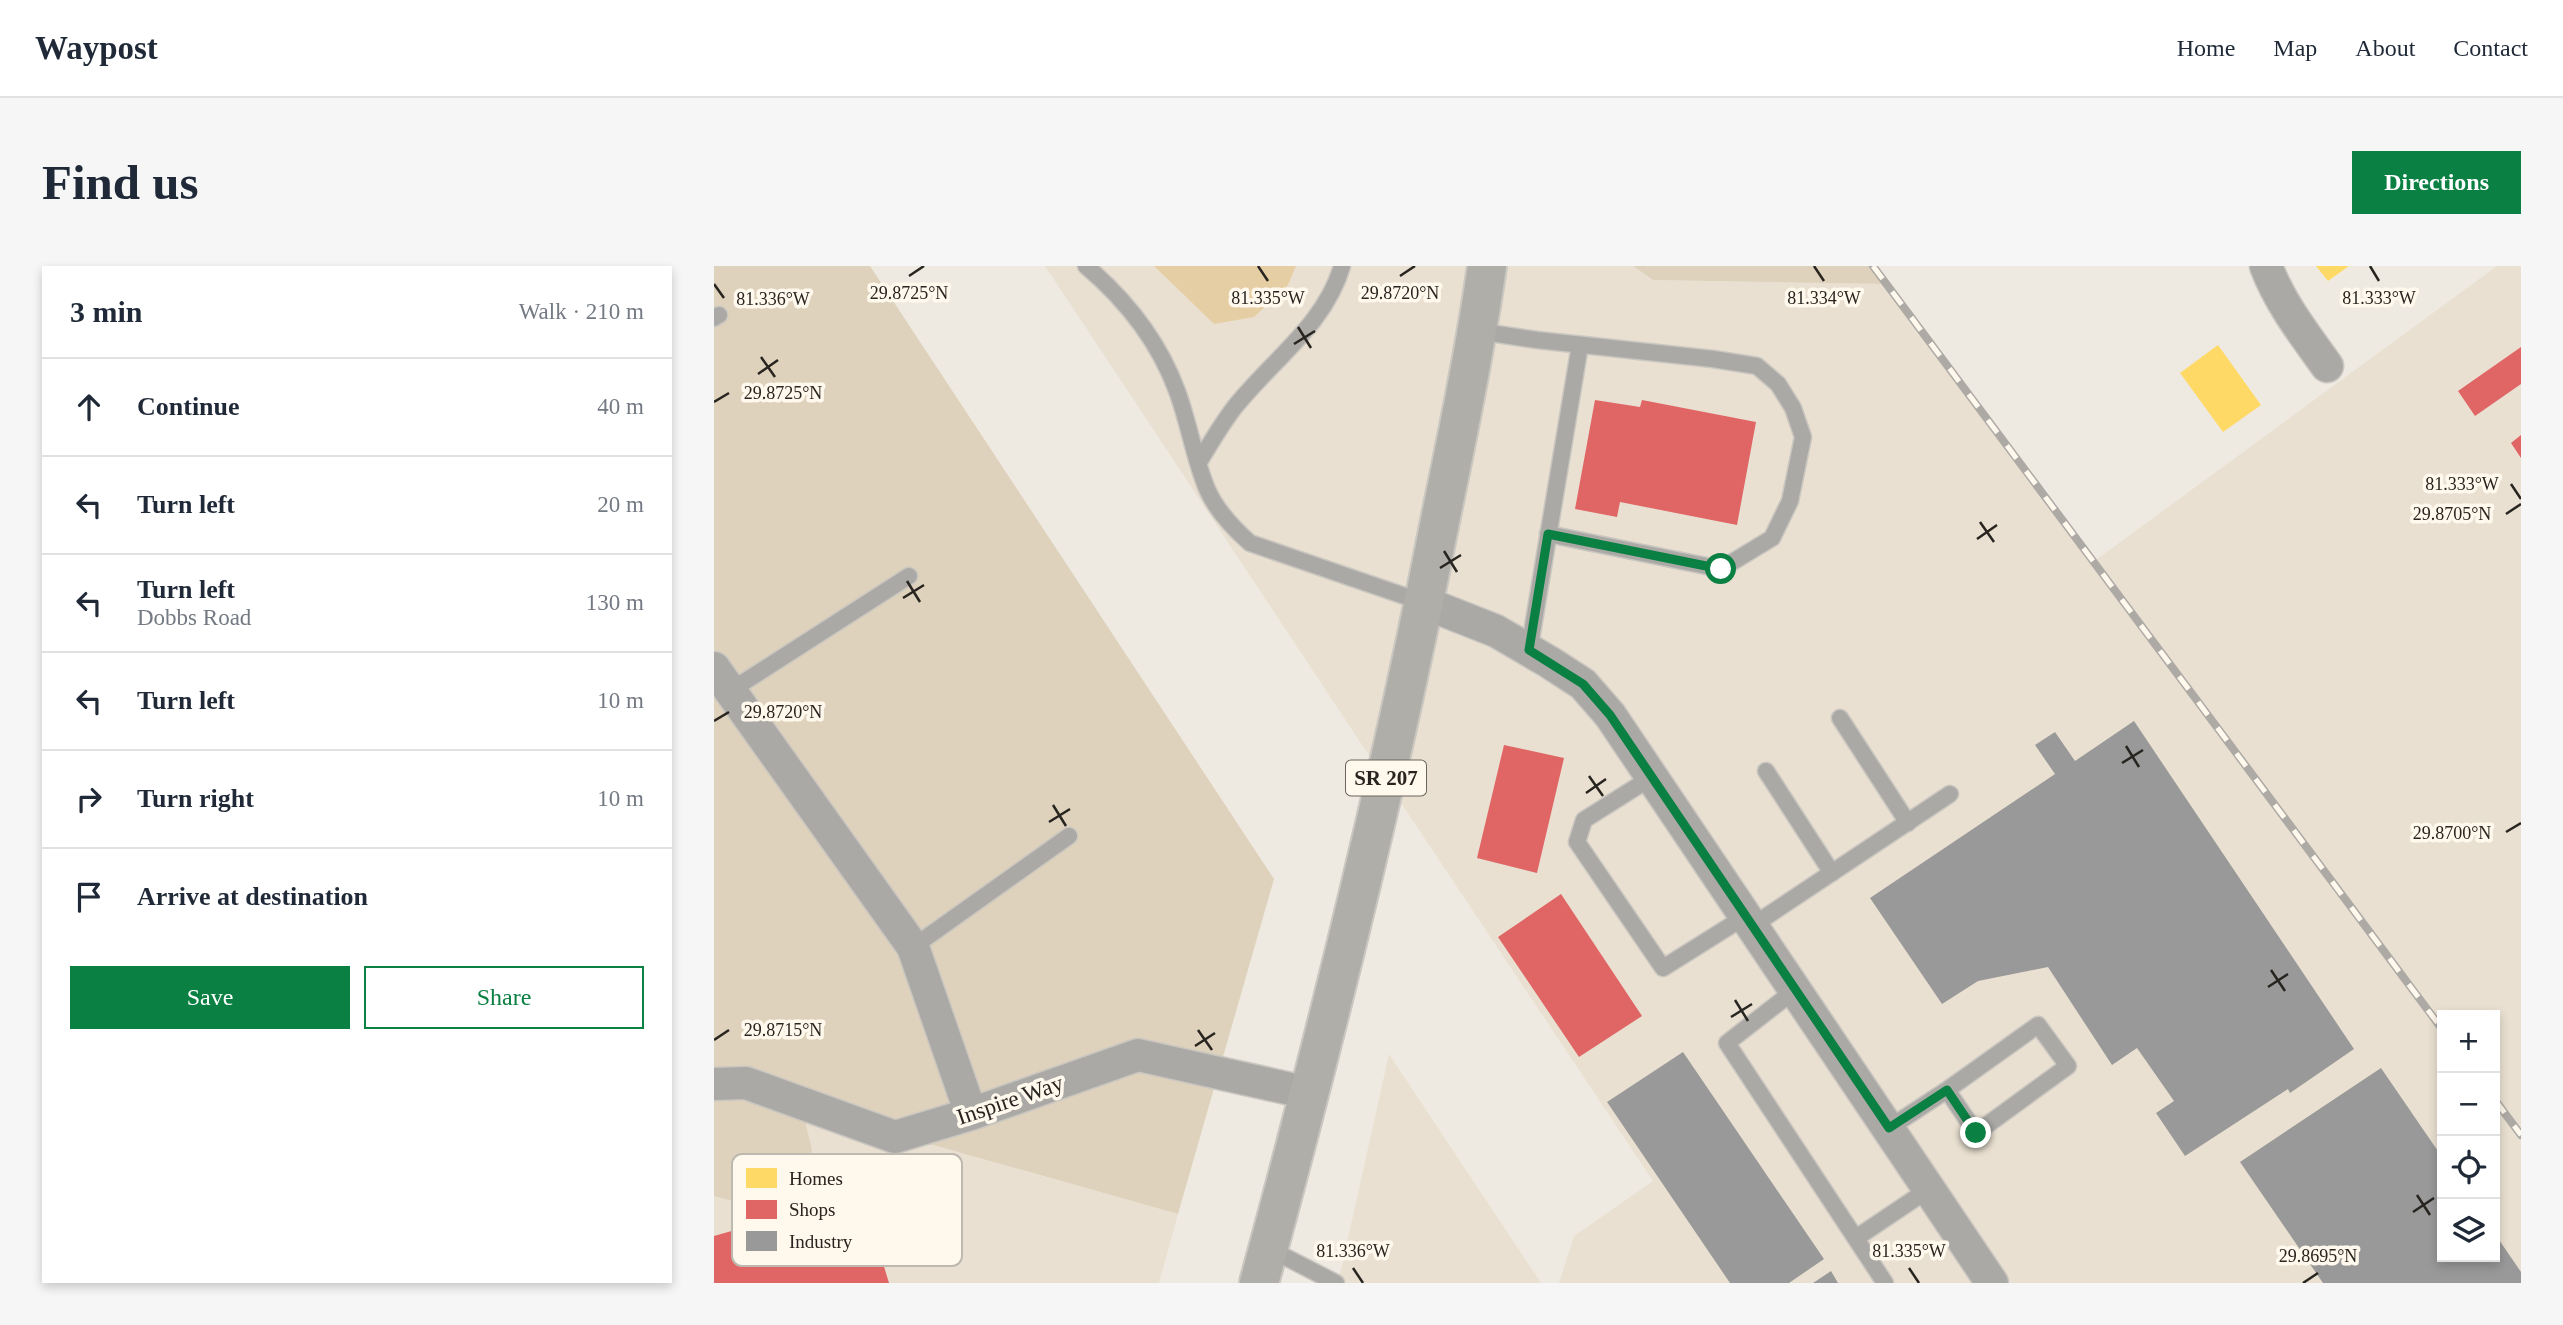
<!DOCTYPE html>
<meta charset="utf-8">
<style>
:root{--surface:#fff;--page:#f6f6f7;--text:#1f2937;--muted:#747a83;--line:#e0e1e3;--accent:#0b8043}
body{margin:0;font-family:"Times New Roman",serif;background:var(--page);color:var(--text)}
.controls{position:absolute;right:21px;bottom:21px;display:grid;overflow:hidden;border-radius:0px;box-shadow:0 4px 10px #0003}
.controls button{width:63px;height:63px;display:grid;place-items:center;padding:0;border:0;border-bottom:2px solid var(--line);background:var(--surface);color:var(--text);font:35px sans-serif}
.stop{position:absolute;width:21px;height:21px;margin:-16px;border:5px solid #0b8043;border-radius:50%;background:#fff}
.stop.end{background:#0b8043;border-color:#fff;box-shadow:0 2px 7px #0008}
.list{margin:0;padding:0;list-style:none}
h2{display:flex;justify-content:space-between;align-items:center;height:91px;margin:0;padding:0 28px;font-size:30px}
h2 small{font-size:23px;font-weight:400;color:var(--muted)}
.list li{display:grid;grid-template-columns:46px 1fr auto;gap:21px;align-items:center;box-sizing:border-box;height:98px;padding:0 28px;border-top:2px solid var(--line)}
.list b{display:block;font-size:26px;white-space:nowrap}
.list p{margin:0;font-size:23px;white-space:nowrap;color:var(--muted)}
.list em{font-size:23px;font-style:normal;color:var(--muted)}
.actions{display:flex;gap:14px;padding:21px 28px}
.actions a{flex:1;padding:16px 0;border:2px solid var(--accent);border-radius:0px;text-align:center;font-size:24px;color:var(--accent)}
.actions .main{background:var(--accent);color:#fff}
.icon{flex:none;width:38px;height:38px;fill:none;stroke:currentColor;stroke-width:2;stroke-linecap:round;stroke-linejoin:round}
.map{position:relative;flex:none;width:1807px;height:1017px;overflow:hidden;border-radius:0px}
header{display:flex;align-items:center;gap:42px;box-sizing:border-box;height:98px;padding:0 35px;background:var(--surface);border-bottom:2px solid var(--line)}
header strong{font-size:33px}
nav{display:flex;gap:38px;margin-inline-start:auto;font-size:24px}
.intro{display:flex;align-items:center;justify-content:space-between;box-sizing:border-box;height:168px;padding:0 42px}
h1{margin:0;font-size:49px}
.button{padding:18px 32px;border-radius:0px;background:var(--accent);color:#fff;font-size:24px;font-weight:700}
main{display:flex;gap:42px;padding:0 42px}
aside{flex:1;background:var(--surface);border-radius:0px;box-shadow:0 4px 10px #0003}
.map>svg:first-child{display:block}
.built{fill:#e9e0d1;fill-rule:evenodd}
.green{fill:#dfd2bc}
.water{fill:#e5cea4}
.homes{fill:#ffd966}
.shops{fill:#e06666}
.industry{fill:#999}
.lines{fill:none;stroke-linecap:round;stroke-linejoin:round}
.service-casing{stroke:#cac6c0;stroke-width:19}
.minor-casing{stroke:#cac6c0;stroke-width:35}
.trunk-casing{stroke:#cac6c0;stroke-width:42}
.service{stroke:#aba9a6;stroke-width:16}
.minor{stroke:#aba9a6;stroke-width:32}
.trunk{stroke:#b0aea8;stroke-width:38}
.rail-casing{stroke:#adaaa6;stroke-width:8}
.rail{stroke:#fff9ed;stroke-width:5;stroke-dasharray:16;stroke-linecap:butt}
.route{stroke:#0b8043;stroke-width:9}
.ticks{fill:none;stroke:#282520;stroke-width:2.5}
.labels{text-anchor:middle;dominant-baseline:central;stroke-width:7;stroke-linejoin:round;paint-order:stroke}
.shield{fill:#fff9ed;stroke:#68655e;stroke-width:2}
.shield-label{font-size:21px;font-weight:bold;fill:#282520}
.street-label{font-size:23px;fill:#282520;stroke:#fff9ed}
.key{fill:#fff9ed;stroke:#beb9b0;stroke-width:2}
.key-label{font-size:19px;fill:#282520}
.ticks-label{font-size:18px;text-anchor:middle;fill:#282520;stroke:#fff9ed;stroke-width:7;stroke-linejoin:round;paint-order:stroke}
</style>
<header>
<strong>Waypost</strong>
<nav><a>Home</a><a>Map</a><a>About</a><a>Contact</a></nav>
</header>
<div class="intro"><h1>Find us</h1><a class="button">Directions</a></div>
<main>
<aside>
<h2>3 min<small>Walk · 210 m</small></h2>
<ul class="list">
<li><svg class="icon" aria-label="ahead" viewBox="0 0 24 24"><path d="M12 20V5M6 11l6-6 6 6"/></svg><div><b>Continue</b></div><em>40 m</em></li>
<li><svg class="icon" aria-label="left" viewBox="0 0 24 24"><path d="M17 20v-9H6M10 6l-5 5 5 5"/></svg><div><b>Turn left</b></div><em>20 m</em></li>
<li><svg class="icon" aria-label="left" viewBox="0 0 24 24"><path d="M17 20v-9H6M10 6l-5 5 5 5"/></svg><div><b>Turn left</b><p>Dobbs Road</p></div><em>130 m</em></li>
<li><svg class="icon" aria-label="left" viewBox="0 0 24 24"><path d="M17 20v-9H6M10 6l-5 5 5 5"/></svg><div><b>Turn left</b></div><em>10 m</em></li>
<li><svg class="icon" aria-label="right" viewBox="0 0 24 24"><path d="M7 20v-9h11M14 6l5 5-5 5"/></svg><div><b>Turn right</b></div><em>10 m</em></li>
<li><svg class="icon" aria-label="arrive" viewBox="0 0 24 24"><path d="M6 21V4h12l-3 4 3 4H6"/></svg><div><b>Arrive at destination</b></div></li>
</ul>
<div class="actions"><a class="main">Save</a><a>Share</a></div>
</aside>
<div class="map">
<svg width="1807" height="1017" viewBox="0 0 1807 1017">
<rect width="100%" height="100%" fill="#eeeae2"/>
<!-- built -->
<path class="built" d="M 331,0 L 440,0 L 500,58 L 574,19 L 582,0 L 755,0 L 746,60 L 658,494 Z
M 790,0 L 919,0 L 939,14 L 1172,18 L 1379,296 L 1783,0 L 1807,0 L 1807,1017 L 1297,1017 L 906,435 L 881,407 L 842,381 L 788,349 L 730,327 ZM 1728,749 L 1781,749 L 1781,991 L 1728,991 Z
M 724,361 L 776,381 L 860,432 L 883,459 L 1258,1017 L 845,1017 L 860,970 L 939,915 L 685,534 Z
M 675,788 L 827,1017 L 624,1017 Z
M 87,842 L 464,948 L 445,1017 L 0,1017 L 0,930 L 51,943 Z"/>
<!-- green -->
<path class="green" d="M 0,0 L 156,0 L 560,613 L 464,948 L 88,842 L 98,884 L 84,933 L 51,944 L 0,930 Z
M 919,0 L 1158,0 L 1172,18 L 939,14 Z"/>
<!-- water -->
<path class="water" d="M 440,0 L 582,0 L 574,19 L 540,51 L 500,58 Z"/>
<!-- homes -->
<path class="homes" d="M 1602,0 L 1635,0 L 1614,15 Z
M 1504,79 L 1547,139 L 1509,166 L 1466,107 Z"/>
<!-- shops -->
<path class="shops" d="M 1807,81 L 1807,118 L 1761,150 L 1744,125 Z
M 881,134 L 926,141 L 928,134 L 1042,156 L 1023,259 L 906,236 L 903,251 L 861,243 Z
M 1807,169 L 1807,192 L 1797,177 Z
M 790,479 L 850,492 L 823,607 L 763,592 Z
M 847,628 L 928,750 L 865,791 L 784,671 Z
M 148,928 L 175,1017 L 0,1017 L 0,970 Z"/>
<!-- industry -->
<path class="industry" d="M 1420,455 L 1640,783 L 1576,827 L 1574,823 L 1471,890 L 1442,847 L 1460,835 L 1423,782 L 1398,799 L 1334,701 L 1264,715 L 1228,738 L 1156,632 L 1341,508 L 1321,479 L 1341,466 L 1361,495 Z
M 969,786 L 1110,993 L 1075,1017 L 1016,1017 L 893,836 Z
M 1667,802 L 1728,891 L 1728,991 L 1781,991 L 1781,968 L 1807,1006 L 1807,1017 L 1609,1017 L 1526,896 Z
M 1117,1005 L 1124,1017 L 1099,1017 Z"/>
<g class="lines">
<defs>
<path id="service" d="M 372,0 C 412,34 445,76 463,125 C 475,157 480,192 493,223 C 502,244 519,262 536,277 L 711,337
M 0,52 L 5,49
M 763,65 L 823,74 L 999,93 L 1043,100 L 1064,118 L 1079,142 L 1089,171 L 1076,235 L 1058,272 L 1007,303 L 834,268
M 485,196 C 496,178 507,159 520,142 C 557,95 611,59 628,0
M 815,385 L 866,79
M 16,425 L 195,310
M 1126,452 L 1194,557
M 1052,505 L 1118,607
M 938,511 L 870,554 L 863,576 L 949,702 L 1032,650
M 1038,660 L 1236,528
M 199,681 L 355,570
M 1081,724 L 1013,777 L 1171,1017
M 1175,862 L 1233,824 L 1324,759 L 1354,800 L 1262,867 L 1233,824
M 1142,972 L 1215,923
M 554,982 L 622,1017"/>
<path id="minor" d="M 1552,0 C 1566,37 1590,68 1613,100
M 711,337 L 782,365 L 835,396 L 869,418 L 896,449 L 1278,1017
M 0,402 L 199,681 L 257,848
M 0,818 L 32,817 L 181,871 L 257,848 L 424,789 L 595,827"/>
<path id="trunk" d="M 545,1017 C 614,763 677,508 727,250 C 744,167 761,84 773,0"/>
</defs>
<!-- service casing -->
<use href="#service" class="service-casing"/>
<!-- minor casing -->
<use href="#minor" class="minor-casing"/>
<!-- trunk casing -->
<use href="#trunk" class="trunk-casing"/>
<!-- service -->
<use href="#service" class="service"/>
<!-- minor -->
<use href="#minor" class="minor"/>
<!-- trunk -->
<use href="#trunk" class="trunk"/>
<defs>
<path id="rail" d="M 1159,0 L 1728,763
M 1781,834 L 1807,869"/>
</defs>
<!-- rail casing -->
<use href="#rail" class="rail-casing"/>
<!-- rail -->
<use href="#rail" class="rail"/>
</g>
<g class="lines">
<!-- route -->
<path class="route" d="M 1007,303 L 834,268 L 815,384 L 869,418 L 896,449 L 1175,862 L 1233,824 L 1262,867"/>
</g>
<!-- ticks -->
<path class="ticks" d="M 544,0 L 554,15M 1100,0 L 1110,15M 1656,0 L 1665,15M 195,10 L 210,0M 686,10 L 701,0M 0,18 L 10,32M 584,61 L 597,82M 580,78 L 601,65M 47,91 L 61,111M 44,108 L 64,94M 0,136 L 15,127M 1797,218 L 1807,233M 1792,248 L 1807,238M 1266,256 L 1280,276M 1263,273 L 1283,259M 730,285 L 743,306M 726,302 L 747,289M 193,315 L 206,336M 189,332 L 210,319M 0,455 L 15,446M 1412,480 L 1425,501M 1408,497 L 1429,484M 875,510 L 889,530M 872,527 L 892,513M 339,539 L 352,560M 335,556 L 356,543M 1792,566 L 1807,557M 1557,704 L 1571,725M 1554,721 L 1574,708M 1021,734 L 1034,755M 1017,751 L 1038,738M 484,764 L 498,784M 0,774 L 15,764M 481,780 L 501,767M 1703,929 L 1716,949M 1699,946 L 1720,932M 639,1002 L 649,1017M 1195,1002 L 1205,1017M 1589,1017 L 1604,1007"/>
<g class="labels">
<!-- shield labels -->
<rect class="shield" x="632" y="494.5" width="80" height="35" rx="5"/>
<g class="shield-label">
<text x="672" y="512">SR 207</text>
</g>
<!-- street labels -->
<g class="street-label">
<text transform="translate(296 834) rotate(-19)">Inspire Way</text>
</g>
</g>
<!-- legend -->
<rect x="18" y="888" width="230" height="112" rx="10" class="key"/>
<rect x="32" y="902" width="31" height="20" fill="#ffd966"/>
<rect x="32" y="934" width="31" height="19" fill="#e06666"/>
<rect x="32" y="965" width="31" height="20" fill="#999"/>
<g class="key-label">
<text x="75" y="919">Homes</text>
<text x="75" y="950">Shops</text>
<text x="75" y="982">Industry</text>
</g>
<g class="ticks-label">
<text x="195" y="33">29.8725°N</text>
<text x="686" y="33">29.8720°N</text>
<text x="1665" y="38">81.333°W</text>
<text x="554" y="38">81.335°W</text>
<text x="1110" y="38">81.334°W</text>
<text x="59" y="39">81.336°W</text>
<text x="69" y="133">29.8725°N</text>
<text x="1748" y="224">81.333°W</text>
<text x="1738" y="254">29.8705°N</text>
<text x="69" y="452">29.8720°N</text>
<text x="1738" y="573">29.8700°N</text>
<text x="69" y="770">29.8715°N</text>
<text x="639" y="991">81.336°W</text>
<text x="1195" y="991">81.335°W</text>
<text x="1604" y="996">29.8695°N</text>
</g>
</svg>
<div class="controls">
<button>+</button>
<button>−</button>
<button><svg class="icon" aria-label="locate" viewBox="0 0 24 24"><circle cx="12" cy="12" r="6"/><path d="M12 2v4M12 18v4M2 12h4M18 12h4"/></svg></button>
<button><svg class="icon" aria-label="layers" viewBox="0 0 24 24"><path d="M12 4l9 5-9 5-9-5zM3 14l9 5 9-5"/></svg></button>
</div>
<div class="stop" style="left:1007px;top:303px"></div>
<div class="stop end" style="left:1262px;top:867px"></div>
</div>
</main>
